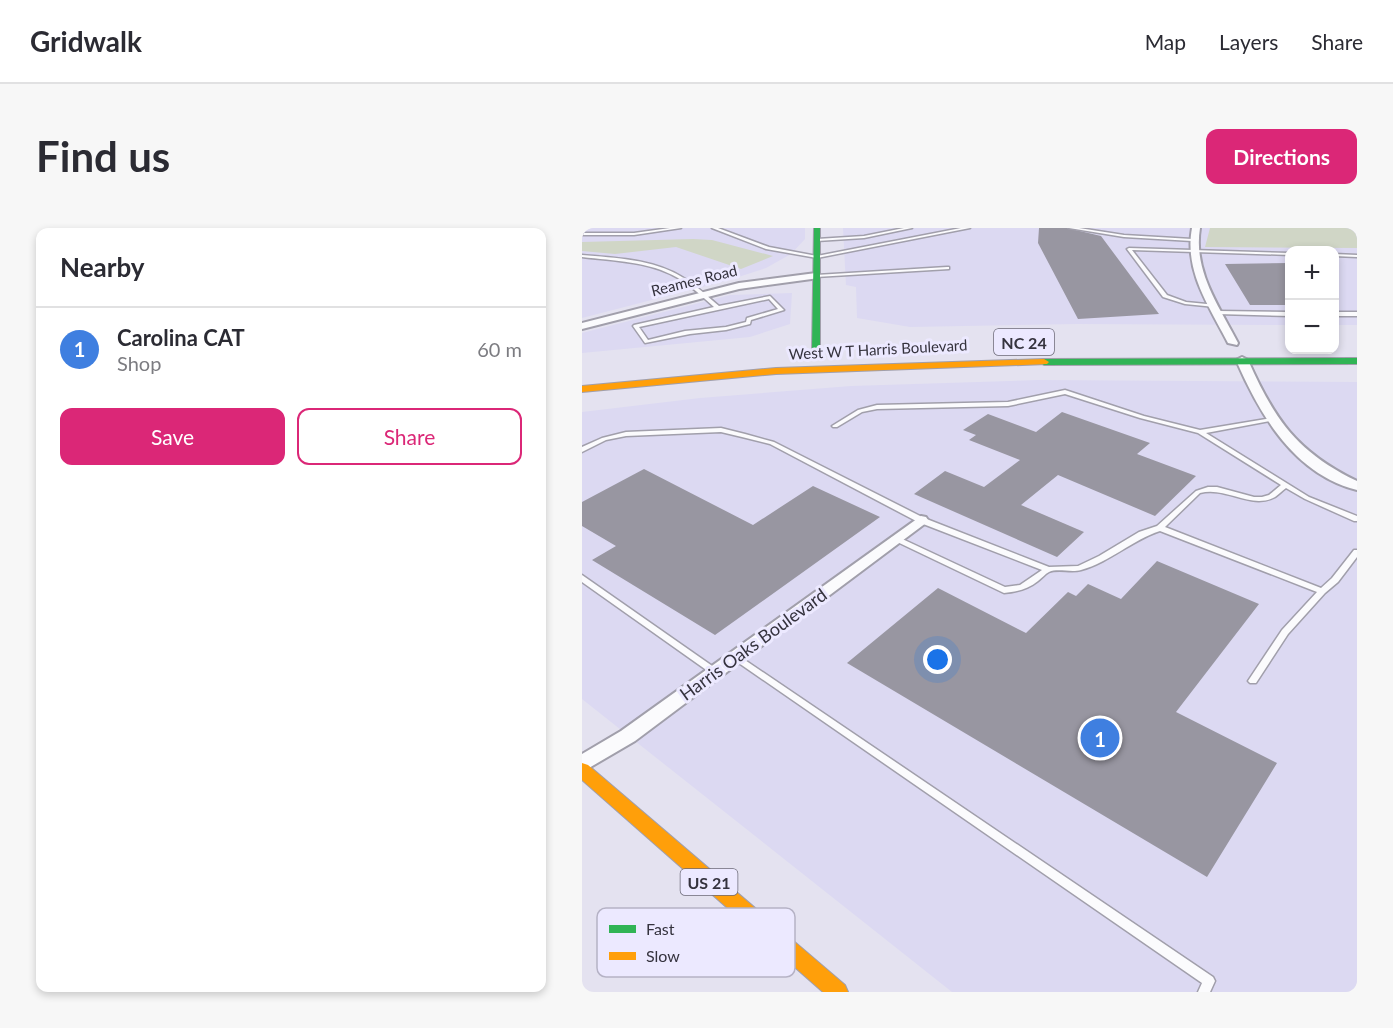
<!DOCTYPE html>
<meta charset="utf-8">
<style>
:root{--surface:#fff;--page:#f7f7f7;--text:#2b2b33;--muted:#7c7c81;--line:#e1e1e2;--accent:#db2777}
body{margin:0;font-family:Lato,sans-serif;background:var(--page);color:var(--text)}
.controls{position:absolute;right:18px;top:18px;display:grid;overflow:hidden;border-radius:12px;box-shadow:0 3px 9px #0003}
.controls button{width:54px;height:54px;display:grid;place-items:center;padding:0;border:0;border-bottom:2px solid var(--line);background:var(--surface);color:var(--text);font:30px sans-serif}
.you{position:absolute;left:356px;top:432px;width:21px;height:21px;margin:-15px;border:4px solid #fff;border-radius:50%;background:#1a73e8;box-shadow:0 0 0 9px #1a73e833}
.badge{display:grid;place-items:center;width:39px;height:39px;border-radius:50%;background:var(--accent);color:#fff;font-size:20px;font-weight:700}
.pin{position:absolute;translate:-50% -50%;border:3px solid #fff;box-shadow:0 2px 6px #0006}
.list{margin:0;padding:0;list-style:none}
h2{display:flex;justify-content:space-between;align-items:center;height:78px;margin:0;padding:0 24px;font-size:26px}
h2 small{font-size:20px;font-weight:400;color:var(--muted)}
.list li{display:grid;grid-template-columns:39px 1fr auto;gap:18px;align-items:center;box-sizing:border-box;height:84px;padding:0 24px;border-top:2px solid var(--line)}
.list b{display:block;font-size:22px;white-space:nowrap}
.list p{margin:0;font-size:20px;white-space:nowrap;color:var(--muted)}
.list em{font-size:20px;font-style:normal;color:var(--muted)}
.actions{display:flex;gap:12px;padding:18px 24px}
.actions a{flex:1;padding:14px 0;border:2px solid var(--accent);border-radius:12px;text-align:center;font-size:21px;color:var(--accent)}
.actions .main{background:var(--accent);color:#fff}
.map{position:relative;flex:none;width:775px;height:764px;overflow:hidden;border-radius:12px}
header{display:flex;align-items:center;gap:36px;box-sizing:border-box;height:84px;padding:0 30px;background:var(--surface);border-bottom:2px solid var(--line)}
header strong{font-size:28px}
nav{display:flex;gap:33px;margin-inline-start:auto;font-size:21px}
.intro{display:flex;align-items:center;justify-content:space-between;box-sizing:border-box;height:144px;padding:0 36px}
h1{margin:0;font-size:42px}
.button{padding:15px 27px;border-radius:12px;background:var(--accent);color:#fff;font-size:21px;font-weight:700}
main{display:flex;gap:36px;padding:0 36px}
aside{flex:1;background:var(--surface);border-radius:12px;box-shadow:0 3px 9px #0003}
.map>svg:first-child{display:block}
.built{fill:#dcd9f2}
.green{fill:#d0d6c6}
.building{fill:#9896a1}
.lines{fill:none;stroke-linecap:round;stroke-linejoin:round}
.lane-casing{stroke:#a19fab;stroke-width:3}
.street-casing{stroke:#a19fab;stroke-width:4}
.fast-casing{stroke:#a19fab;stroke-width:2}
.slow-casing{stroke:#a19fab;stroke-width:2}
.lane{fill:#fbfbfd;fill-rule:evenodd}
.street{fill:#fbfbfd;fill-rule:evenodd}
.fast{fill:#30b455;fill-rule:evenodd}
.slow{fill:#ff9f0a;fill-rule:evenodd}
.labels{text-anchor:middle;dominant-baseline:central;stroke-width:6;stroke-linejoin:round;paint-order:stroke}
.far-street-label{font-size:15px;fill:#35333e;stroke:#ece9ff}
.shield{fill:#ece9ff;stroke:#6c6a78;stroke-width:1.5}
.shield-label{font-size:16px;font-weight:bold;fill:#35333e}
.street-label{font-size:18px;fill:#35333e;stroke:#ece9ff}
.key{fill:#ece9ff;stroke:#b5b2c5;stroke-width:1.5}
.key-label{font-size:16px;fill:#35333e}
</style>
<header>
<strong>Gridwalk</strong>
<nav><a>Map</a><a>Layers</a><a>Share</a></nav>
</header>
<div class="intro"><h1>Find us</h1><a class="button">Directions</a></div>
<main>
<aside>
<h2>Nearby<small></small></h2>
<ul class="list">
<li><span class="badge" style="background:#3f7fe0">1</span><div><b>Carolina CAT</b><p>Shop</p></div><em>60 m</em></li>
</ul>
<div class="actions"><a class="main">Save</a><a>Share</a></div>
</aside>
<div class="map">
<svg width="775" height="764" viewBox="0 0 775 764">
<rect width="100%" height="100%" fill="#e4e2f0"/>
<!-- built -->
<path class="built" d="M 0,0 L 223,0 L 223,11 L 209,26 L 184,40 L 147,52 L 0,90 Z
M 261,0 L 775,0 L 775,97 L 753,97 L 752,22 L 708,22 L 707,97 L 496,96 L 328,99 L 275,90 L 274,59 L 264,57 Z
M 210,65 L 208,96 L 168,109 L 0,125 L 0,105 L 148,67 Z
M 456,152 L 775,154 L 775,764 L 370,764 L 0,471 L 0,184 L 118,170 L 269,158 Z"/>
<!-- green -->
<path class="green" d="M 628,0 L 775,0 L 775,20 L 623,19 Z
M 111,11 L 130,12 L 191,28 L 159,41 L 94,19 L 33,26 L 0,23 L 0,14 Z"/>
<!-- building -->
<path class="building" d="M 457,0 L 485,0 L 519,8 L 577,86 L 496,91 L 456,15 Z
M 708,35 L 708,77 L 668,77 L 643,36 Z
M 480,184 L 568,215 L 555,226 L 614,248 L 573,288 L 476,247 L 439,277 L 502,304 L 475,329 L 332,266 L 363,243 L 402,259 L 438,232 L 387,212 L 394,207 L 381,202 L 406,186 L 454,204 Z
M 62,241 L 171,297 L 231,258 L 298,289 L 133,407 L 10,332 L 34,318 L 0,298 L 0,274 Z
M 575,333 L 677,376 L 594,484 L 695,535 L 625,649 L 265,435 L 356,360 L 444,405 L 486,364 L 494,368 L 506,356 L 539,371 Z"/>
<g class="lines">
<defs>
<path id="lane" d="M 88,0 L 99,0 L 52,7 L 0,7 L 0,5 L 52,5 Z
M 130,0 L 136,0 L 187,19 L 235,28 L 379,0 L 388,0 L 235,30 L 184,21 Z
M 322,0 L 330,0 L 282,10 L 235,13 L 233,12 L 235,11 L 282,8 Z
M 487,0 L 497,0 L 542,7 L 610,11 L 612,12 L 610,13 L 542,9 Z
M 547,20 L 708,25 L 708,27 L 550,22 L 585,67 L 604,74 L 635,77 L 635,79 L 633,79 L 603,76 L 581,69 L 545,21 Z
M 752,26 L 775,27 L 775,29 L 752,28 Z
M 0,27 C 34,30 71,31 100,49 C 114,57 125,68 137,78 L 188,68 L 202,82 L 169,92 L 168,96 L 144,102 L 108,106 L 63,115 L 51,98 L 52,97 L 132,79 C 121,69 109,58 96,50 C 67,33 32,33 0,29 ZM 187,71 L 196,81 L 165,90 L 164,94 L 144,99 L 103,103 L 66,112 L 57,99 Z
M 365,39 L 367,39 L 367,41 L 234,49 L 232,48 L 234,47 Z
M 637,83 L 708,84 L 708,88 L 635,86 L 634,85 Z
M 752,84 L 775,84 L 775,88 L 752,88 Z
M 483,162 L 562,188 L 618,202 L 690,190 L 690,192 L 688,193 L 624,205 L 727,269 L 775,288 L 775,293 L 772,293 L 723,271 L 704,260 C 700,263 697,266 693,269 C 669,282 644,258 618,265 L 583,299 L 739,360 L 750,350 L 772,322 L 775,322 L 775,329 L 756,354 L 743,365 L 706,406 L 674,455 L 668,455 L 666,453 L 700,402 L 735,364 L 578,303 C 550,312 528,334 499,342 C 489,345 476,340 467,344 C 463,346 460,350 456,353 C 446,361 435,364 422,365 L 309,311 L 310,309 L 316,309 L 423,359 L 438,357 L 460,342 L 336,294 L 188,216 L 160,209 L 139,204 L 44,208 L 24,212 L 0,224 L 0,219 L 20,210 L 44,204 L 139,200 L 163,206 L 192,214 L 342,290 L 467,339 L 496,338 L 517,328 L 557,304 L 575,298 L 614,263 L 626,259 L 635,259 L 672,269 L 680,269 L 687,267 L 699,257 L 616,205 L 558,190 L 483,166 L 426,178 L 295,181 L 280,184 L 255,199 L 251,199 L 250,198 L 276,182 L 295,177 L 426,174 Z
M 0,347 L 136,442 L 137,444 L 136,446 L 130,446 L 0,354 Z
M 154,426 L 631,749 L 633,753 L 628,764 L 616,764 L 620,755 L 151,431 L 150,429 L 151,427 Z"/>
<path id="street" d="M 610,0 L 618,0 C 611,43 637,78 656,115 L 655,117 L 646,115 C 627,78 602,43 610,0 Z
M 234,45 L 237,46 L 237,50 L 157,61 L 0,101 L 0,95 L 157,55 Z
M 660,129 L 666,132 C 692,191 715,224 775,253 L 775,262 C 712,246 678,187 654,132 Z
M 339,288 L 344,289 L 346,292 L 344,295 L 53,513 L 0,544 L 0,526 L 39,503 Z"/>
<path id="fast" d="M 232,0 L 238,0 L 238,122 L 234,125 L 230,122 Z
M 775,130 L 775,136 L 462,137 L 457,134 L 462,131 Z"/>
<path id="slow" d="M 462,131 L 467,134 L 465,136 L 194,146 L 0,164 L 0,158 L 194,140 Z
M 0,535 L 6,537 L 263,757 L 266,764 L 241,764 L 0,552 Z"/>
</defs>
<!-- lane casing -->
<use href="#lane" class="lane-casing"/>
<!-- street casing -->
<use href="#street" class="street-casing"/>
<!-- fast casing -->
<use href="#fast" class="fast-casing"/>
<!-- slow casing -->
<use href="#slow" class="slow-casing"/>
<!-- lane -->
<use href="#lane" class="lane"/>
<!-- street -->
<use href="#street" class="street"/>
<!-- fast -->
<use href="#fast" class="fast"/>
<!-- slow -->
<use href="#slow" class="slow"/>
</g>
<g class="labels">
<!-- far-street labels -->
<g class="far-street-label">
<text transform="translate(112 52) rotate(-14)">Reames Road</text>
<text transform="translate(296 121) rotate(-3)">West W T Harris Boulevard</text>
</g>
<!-- shield labels -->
<g class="shield">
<rect x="412" y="101" width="60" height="26" rx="4.5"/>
<rect x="98.5" y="641" width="57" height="26" rx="4.5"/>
</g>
<g class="shield-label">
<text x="442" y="114">NC 24</text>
<text x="127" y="654">US 21</text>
</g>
<!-- street labels -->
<g class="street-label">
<text transform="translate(171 416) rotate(-36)">Harris Oaks Boulevard</text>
</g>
</g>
<!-- legend -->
<rect x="15" y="680" width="198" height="69" rx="9" class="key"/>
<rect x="27" y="697" width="27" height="8" fill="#30b455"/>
<rect x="27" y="724" width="27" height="8" fill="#ff9f0a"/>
<g class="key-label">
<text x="64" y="707">Fast</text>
<text x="64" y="734">Slow</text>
</g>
</svg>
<div class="controls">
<button>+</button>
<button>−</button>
</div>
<div class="you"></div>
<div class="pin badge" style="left:518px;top:510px;background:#3f7fe0">1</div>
</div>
</main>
